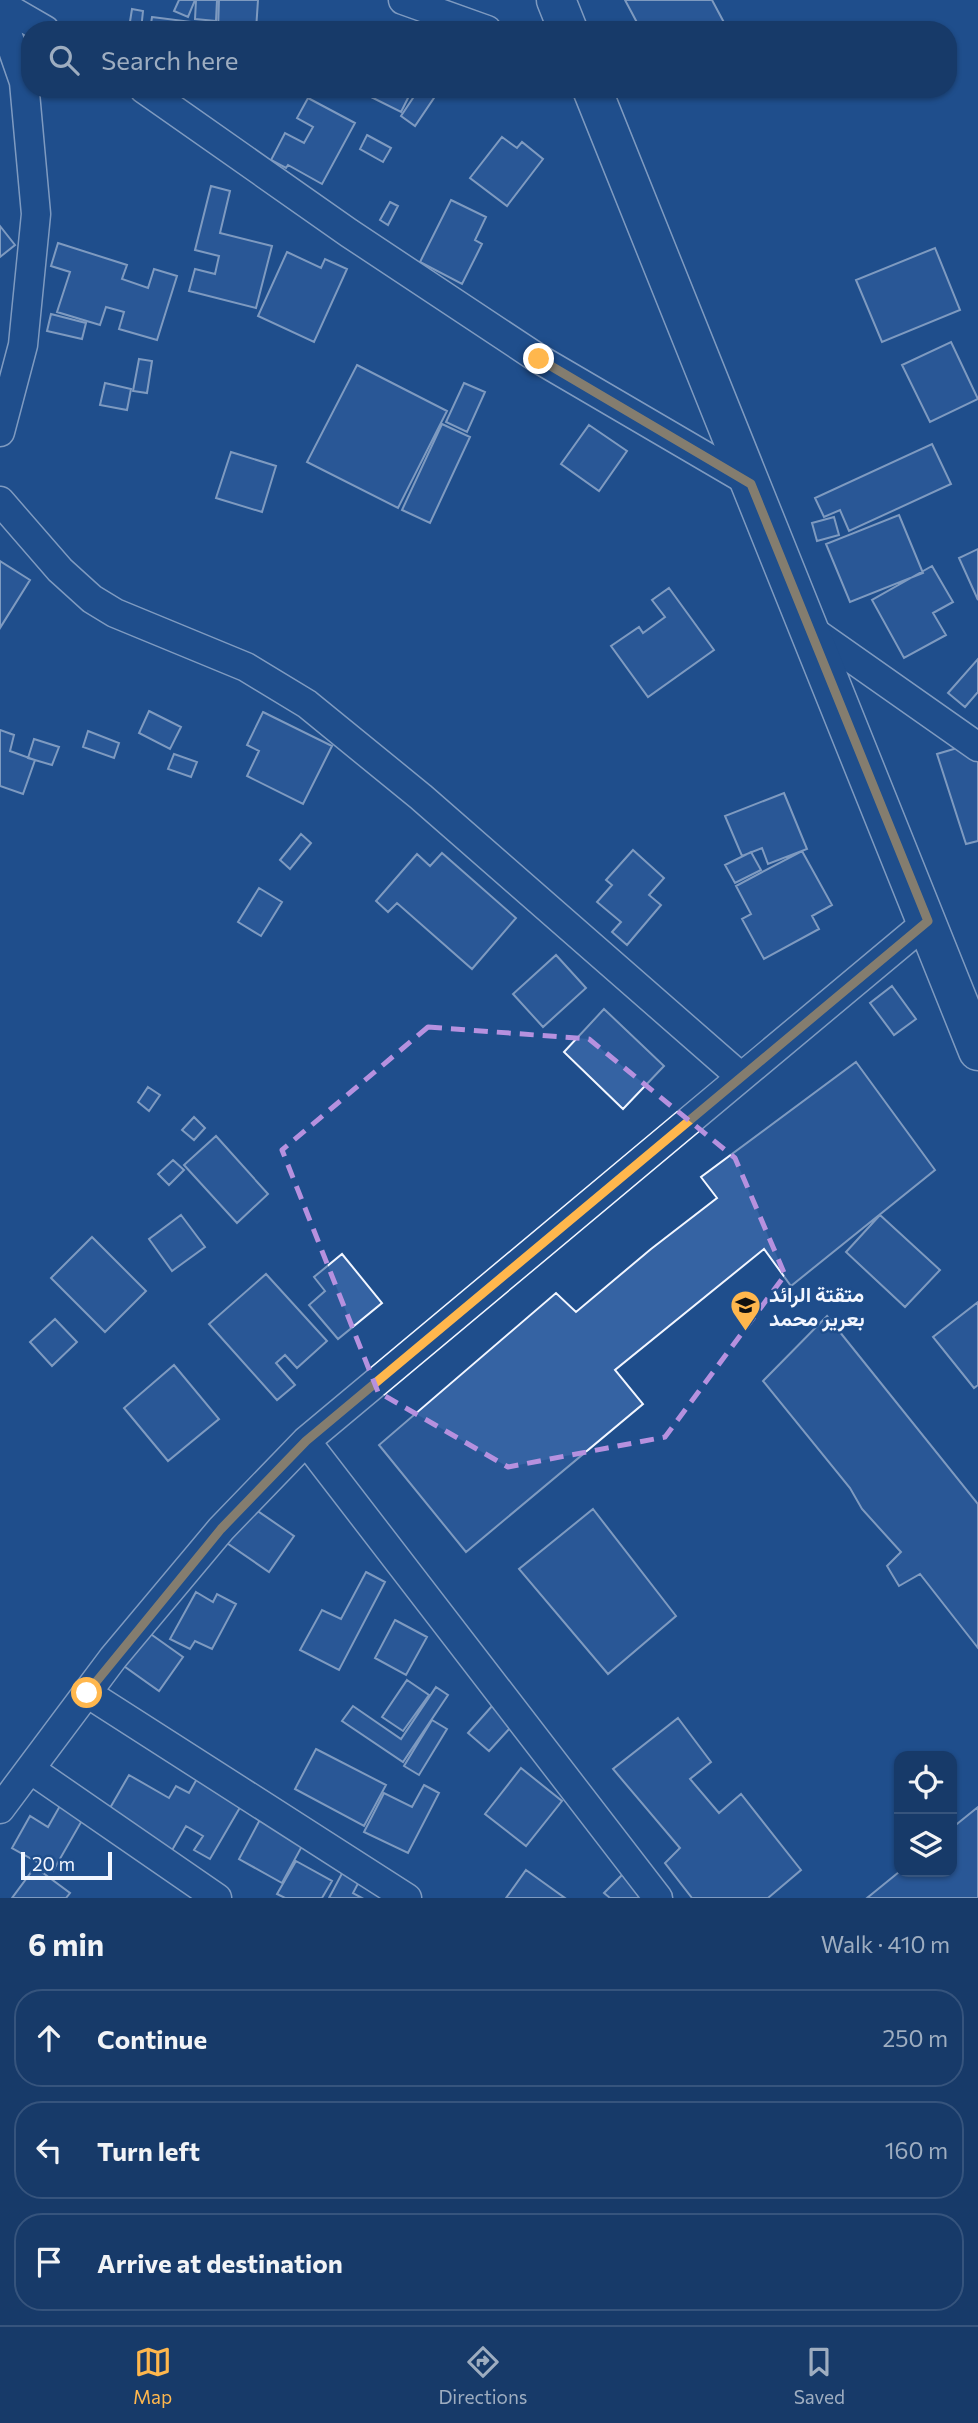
<!DOCTYPE html>
<meta charset="utf-8">
<style>
:root{--surface:#173a69;--page:#20416f;--text:#f1f3f6;--muted:#9eadc0;--line:#36547d;--accent:#ffb74d}
body{margin:0;font-family:Commissioner,Vazirmatn,sans-serif;background:var(--page);color:var(--text)}
.controls{position:absolute;right:21px;bottom:21px;display:grid;overflow:hidden;border-radius:14px;box-shadow:0 2px 5px #0004}
.controls button{width:63px;height:63px;display:grid;place-items:center;padding:0;border:0;border-bottom:2px solid var(--line);background:var(--surface);color:var(--text);font:35px sans-serif}
.scale{position:absolute;left:21px;bottom:18px;width:91px;box-sizing:border-box;padding-left:7px;border:4px solid #f2f6ff;border-top:0;font-size:19px;line-height:24px;white-space:nowrap;color:#f2f6ff;-webkit-text-stroke:5px #1f4e8c;paint-order:stroke}
.stop{position:absolute;width:21px;height:21px;margin:-16px;border:5px solid #ffb74d;border-radius:50%;background:#fff}
.stop.end{background:#ffb74d;border-color:#fff;box-shadow:0 2px 7px #0008}
.list{margin:0;padding:0;list-style:none}
h2{display:flex;justify-content:space-between;align-items:center;height:91px;margin:0;padding:0 28px;font-size:30px}
h2 small{font-size:23px;font-weight:400;color:var(--muted)}
.list li{display:grid;grid-template-columns:46px 1fr auto;gap:21px;align-items:center;box-sizing:border-box;height:98px;margin:0 14px 14px;padding:0 14px;border:2px solid var(--line);border-radius:28px}
.list b{display:block;font-size:26px;white-space:nowrap}
.list em{font-size:23px;font-style:normal;color:var(--muted)}
.icon{flex:none;width:38px;height:38px;fill:none;stroke:currentColor;stroke-width:2;stroke-linecap:round;stroke-linejoin:round}
.map{position:relative;flex:none;width:978px;height:1898px;overflow:hidden}
.search{position:absolute;background:var(--surface);box-shadow:0 2px 5px #0004;left:21px;right:21px;top:21px;height:77px;display:flex;align-items:center;gap:18px;box-sizing:border-box;padding:0 24px;border-radius:28px;color:var(--muted);font-size:26px}
.sheet{height:427px;background:var(--surface)}
nav{display:flex;justify-content:space-around;align-items:center;box-sizing:border-box;height:98px;border-top:2px solid var(--line);background:var(--surface);font-size:19px;color:var(--muted)}
nav a{display:grid;justify-items:center;gap:4px}
nav .on{color:var(--accent)}
.map>svg:first-child{display:block}
.building{fill:#3563a3;stroke:#f2f6ff;stroke-width:2}
.lines{fill:none;stroke-linecap:round;stroke-linejoin:round}
.street-casing{stroke:#f2f6ff;stroke-width:31}
.secondary-casing{stroke:#f2f6ff;stroke-width:41}
.street{stroke:#1f4e8c;stroke-width:28}
.secondary{stroke:#1f4e8c;stroke-width:38}
.route{stroke:#ffb74d;stroke-width:9}
.marked{fill:none;stroke:#b691df;stroke-width:5;stroke-dasharray:14 9;stroke-linejoin:round}
.labels{text-anchor:middle;dominant-baseline:central;stroke-width:5;stroke-linejoin:round;paint-order:stroke}
.poi-label{font-size:21px;font-weight:bold;fill:#f2f6ff;stroke:#1f4e8c;text-anchor:start}
</style>
<div class="map">
<svg width="978" height="1898" viewBox="0 0 978 1898">
<rect width="100%" height="100%" fill="#1f4e8c"/>
<!-- building -->
<path class="building" d="M 179,0 L 195,0 L 188,17 L 174,11 Z
M 196,0 L 217,0 L 216,21 L 195,19 Z
M 219,0 L 258,0 L 256,30 L 218,30 Z
M 625,0 L 712,0 L 728,30 L 641,30 Z
M 132,9 L 143,11 L 141,30 L 129,28 Z
M 152,17 L 192,22 L 191,30 L 150,30 Z
M 375,89 L 402,89 L 410,94 L 401,112 L 371,97 Z
M 419,89 L 440,89 L 415,126 L 401,116 Z
M 308,98 L 355,123 L 322,184 L 288,165 L 286,168 L 271,160 L 285,133 L 304,143 L 313,127 L 297,118 Z
M 367,135 L 391,148 L 383,162 L 360,149 Z
M 502,137 L 517,148 L 522,142 L 543,159 L 507,206 L 470,178 Z
M 211,186 L 230,191 L 220,233 L 272,246 L 256,308 L 189,291 L 195,269 L 215,274 L 219,256 L 195,250 Z
M 451,200 L 486,217 L 475,240 L 482,244 L 462,284 L 420,262 Z
M 390,202 L 398,206 L 388,225 L 380,220 Z
M 0,226 L 15,245 L 0,257 Z
M 58,243 L 127,265 L 122,279 L 148,288 L 154,269 L 177,276 L 157,340 L 119,329 L 124,312 L 106,307 L 100,325 L 57,312 L 70,272 L 51,266 Z
M 935,248 L 960,310 L 882,342 L 856,280 Z
M 287,252 L 321,268 L 325,259 L 347,269 L 314,342 L 258,316 Z
M 51,314 L 86,323 L 82,339 L 47,331 Z
M 951,342 L 978,399 L 930,422 L 902,365 Z
M 139,359 L 152,361 L 147,393 L 133,391 Z
M 357,365 L 447,411 L 398,508 L 307,462 Z
M 105,383 L 131,389 L 127,410 L 100,405 Z
M 464,383 L 485,392 L 467,432 L 446,422 Z
M 442,424 L 470,437 L 430,523 L 402,510 Z
M 589,425 L 627,451 L 599,491 L 561,464 Z
M 932,444 L 951,484 L 849,531 L 840,510 L 824,517 L 815,498 Z
M 231,452 L 276,466 L 262,512 L 216,498 Z
M 899,515 L 923,573 L 850,602 L 826,544 Z
M 834,517 L 839,535 L 817,541 L 812,523 Z
M 978,549 L 978,600 L 959,558 Z
M 0,561 L 30,580 L 0,628 Z
M 932,566 L 953,602 L 933,613 L 946,635 L 904,658 L 872,600 Z
M 669,588 L 714,650 L 648,697 L 611,646 L 639,627 L 643,633 L 665,617 L 652,600 Z
M 978,659 L 978,692 L 965,707 L 948,693 Z
M 149,711 L 181,727 L 170,749 L 139,733 Z
M 263,712 L 332,746 L 303,804 L 247,776 L 259,751 L 247,745 Z
M 0,730 L 14,735 L 10,751 L 35,760 L 23,794 L 0,786 Z
M 88,731 L 119,743 L 114,758 L 83,747 Z
M 34,739 L 59,747 L 52,765 L 28,758 Z
M 974,743 L 978,754 L 978,841 L 966,844 L 937,754 Z
M 174,754 L 197,762 L 191,777 L 168,769 Z
M 784,793 L 807,849 L 768,864 L 762,848 L 742,856 L 725,816 Z
M 301,834 L 311,843 L 290,869 L 280,860 Z
M 633,850 L 664,878 L 649,895 L 661,905 L 627,945 L 612,932 L 621,922 L 597,902 L 612,885 L 606,880 Z
M 802,851 L 832,905 L 812,916 L 819,929 L 764,959 L 742,919 L 751,914 L 736,886 Z
M 751,852 L 761,870 L 735,883 L 725,865 Z
M 442,853 L 516,918 L 472,969 L 397,903 L 388,912 L 376,901 L 417,854 L 430,866 Z
M 259,888 L 282,902 L 261,936 L 238,922 Z
M 556,955 L 586,988 L 543,1027 L 513,994 Z
M 892,986 L 916,1019 L 894,1035 L 870,1003 Z
M 604,1009 L 664,1066 L 623,1109 L 564,1052 Z
M 856,1062 L 935,1170 L 791,1286 L 764,1249 L 615,1370 L 643,1404 L 466,1552 L 379,1445 L 556,1293 L 576,1312 L 651,1249 L 717,1198 L 701,1177 Z
M 148,1087 L 160,1095 L 149,1111 L 138,1102 Z
M 194,1117 L 205,1128 L 194,1140 L 182,1130 Z
M 216,1136 L 268,1194 L 237,1223 L 184,1165 Z
M 173,1160 L 184,1170 L 169,1185 L 158,1174 Z
M 181,1215 L 205,1247 L 172,1271 L 149,1239 Z
M 880,1215 L 940,1270 L 905,1307 L 846,1252 Z
M 92,1237 L 146,1291 L 105,1332 L 51,1278 Z
M 342,1254 L 382,1303 L 338,1339 L 309,1305 L 325,1291 L 314,1277 Z
M 266,1274 L 327,1341 L 297,1368 L 285,1355 L 276,1363 L 295,1385 L 277,1400 L 209,1324 Z
M 978,1302 L 978,1385 L 974,1388 L 933,1337 Z
M 827,1316 L 978,1504 L 978,1648 L 920,1574 L 899,1586 L 887,1566 L 901,1552 L 862,1509 L 850,1488 L 763,1381 Z
M 55,1319 L 77,1342 L 52,1366 L 30,1342 Z
M 174,1365 L 219,1419 L 168,1461 L 124,1408 Z
M 246,1503 L 294,1536 L 269,1572 L 221,1539 Z
M 593,1509 L 676,1616 L 608,1674 L 519,1569 Z
M 366,1572 L 385,1582 L 339,1670 L 300,1650 L 322,1610 L 341,1619 Z
M 196,1592 L 213,1602 L 217,1594 L 236,1604 L 212,1649 L 195,1641 L 190,1649 L 170,1639 Z
M 395,1620 L 427,1637 L 406,1675 L 375,1658 Z
M 145,1630 L 183,1657 L 159,1691 L 121,1664 Z
M 407,1680 L 429,1695 L 403,1731 L 382,1717 Z
M 436,1687 L 448,1695 L 403,1762 L 342,1721 L 353,1706 L 401,1739 Z
M 500,1697 L 521,1716 L 489,1751 L 468,1733 Z
M 678,1718 L 711,1762 L 690,1779 L 719,1813 L 741,1794 L 801,1870 L 768,1898 L 692,1898 L 665,1863 L 680,1848 L 613,1769 Z
M 432,1720 L 447,1729 L 419,1775 L 404,1766 Z
M 316,1749 L 386,1785 L 364,1826 L 295,1789 Z
M 521,1768 L 562,1801 L 526,1846 L 485,1814 Z
M 129,1775 L 169,1798 L 176,1786 L 189,1793 L 198,1777 L 242,1804 L 210,1859 L 194,1850 L 203,1836 L 186,1826 L 171,1852 L 106,1815 Z
M 424,1785 L 439,1793 L 408,1853 L 364,1832 L 384,1793 L 412,1807 Z
M 61,1804 L 84,1817 L 53,1871 L 12,1848 L 30,1816 L 48,1827 Z
M 978,1807 L 978,1898 L 867,1898 L 899,1872 L 952,1872 L 952,1828 Z
M 264,1812 L 308,1835 L 282,1883 L 239,1859 Z
M 296,1861 L 332,1881 L 322,1898 L 285,1898 L 277,1894 Z
M 347,1864 L 364,1872 L 353,1893 L 362,1898 L 329,1898 Z
M 631,1866 L 664,1898 L 610,1898 L 604,1893 Z
M 35,1867 L 70,1893 L 66,1898 L 12,1898 Z
M 526,1870 L 565,1898 L 506,1898 Z"/>
<g class="lines">
<defs>
<path id="street" d="M 403,0 L 487,30
M 0,4 L 45,30
M 0,13 L 24,82 L 36,214 L 23,345 L 0,432
M 144,89 L 349,233 L 539,359 L 751,483
M 0,501 L 60,570 L 92,599 L 115,613 L 246,667 L 307,704 L 421,797 L 741,1077
M 810,629 L 978,747
M 306,1441 L 658,1898
M 87,1693 L 407,1898
M 30,1769 L 217,1898
M 0,1809 L 113,1658 L 221,1529 L 306,1441 L 928,921"/>
<path id="secondary" d="M 556,0 L 568,30
M 592,89 L 978,1051"/>
</defs>
<!-- street casing -->
<use href="#street" class="street-casing"/>
<!-- secondary casing -->
<use href="#secondary" class="secondary-casing"/>
<!-- street -->
<use href="#street" class="street"/>
<!-- secondary -->
<use href="#secondary" class="secondary"/>
</g>
<g class="lines">
<!-- route -->
<path class="route" d="M 87,1693 L 221,1529 L 306,1441 L 928,921 L 751,484 L 539,359"/>
</g>
<!-- marked area -->
<path d="M0 0H978V1898H0ZM 428,1027 L 589,1039 L 735,1158 L 785,1275 L 665,1437 L 508,1467 L 378,1392 L 282,1150 Z" fill="#1f4e8c" fill-opacity=".55" fill-rule="evenodd"/>
<path class="marked" d="M 428,1027 L 589,1039 L 735,1158 L 785,1275 L 665,1437 L 508,1467 L 378,1392 L 282,1150 Z"/>
<!-- icons -->
<defs>
<symbol id="school-pin" viewBox="-11 -11 22 30"><path d="M0 17L-7.5 6A9.5 9.5 0 1 1 7.5 6Z" fill="#ffb74d" stroke="#1f4e8c"/><path d="M0-5L7-2L0 1L-7-2ZM-4 1L0 2.5L4 1V4Q0 6-4 4Z" fill="#111"/></symbol>
</defs>
<g fill-rule="evenodd">
<use href="#school-pin" x="728" y="1288" width="35" height="47"/>
</g>
<g class="labels">
<!-- poi labels -->
<g class="poi-label">
<text x="769" y="1293">متقتة الرائد<tspan x="769" dy="24">بعرير محمد</tspan></text>
</g>
</g>
</svg>
<div class="controls">
<button><svg class="icon" aria-label="locate" viewBox="0 0 24 24"><circle cx="12" cy="12" r="6"/><path d="M12 2v4M12 18v4M2 12h4M18 12h4"/></svg></button>
<button><svg class="icon" aria-label="layers" viewBox="0 0 24 24"><path d="M12 4l9 5-9 5-9-5zM3 14l9 5 9-5"/></svg></button>
</div>
<div class="scale">20 m</div>
<div class="stop" style="left:87px;top:1693px"></div>
<div class="stop end" style="left:539px;top:359px"></div>
<div class="search"><svg class="icon" aria-label="search" viewBox="0 0 24 24"><circle cx="10" cy="10" r="6"/><path d="M15 15l6 6"/></svg>Search here</div>
</div>
<section class="sheet">
<h2>6 min<small>Walk · 410 m</small></h2>
<ul class="list">
<li><svg class="icon" aria-label="ahead" viewBox="0 0 24 24"><path d="M12 20V5M6 11l6-6 6 6"/></svg><div><b>Continue</b></div><em>250 m</em></li>
<li><svg class="icon" aria-label="left" viewBox="0 0 24 24"><path d="M17 20v-9H6M10 6l-5 5 5 5"/></svg><div><b>Turn left</b></div><em>160 m</em></li>
<li><svg class="icon" aria-label="arrive" viewBox="0 0 24 24"><path d="M6 21V4h12l-3 4 3 4H6"/></svg><div><b>Arrive at destination</b></div></li>
</ul>
</section>
<nav>
<a class="on"><svg class="icon" aria-label="map" viewBox="0 0 24 24"><path d="M3 6l6-2 6 2 6-2v14l-6 2-6-2-6 2zM9 4v14M15 6v14"/></svg>Map</a>
<a><svg class="icon" aria-label="directions" viewBox="0 0 24 24"><path d="M12 3l9 9-9 9-9-9zM9 14v-3h6M13 9l2 2-2 2"/></svg>Directions</a>
<a><svg class="icon" aria-label="saved" viewBox="0 0 24 24"><path d="M7 4h10v16l-5-4-5 4z"/></svg>Saved</a>
</nav>
